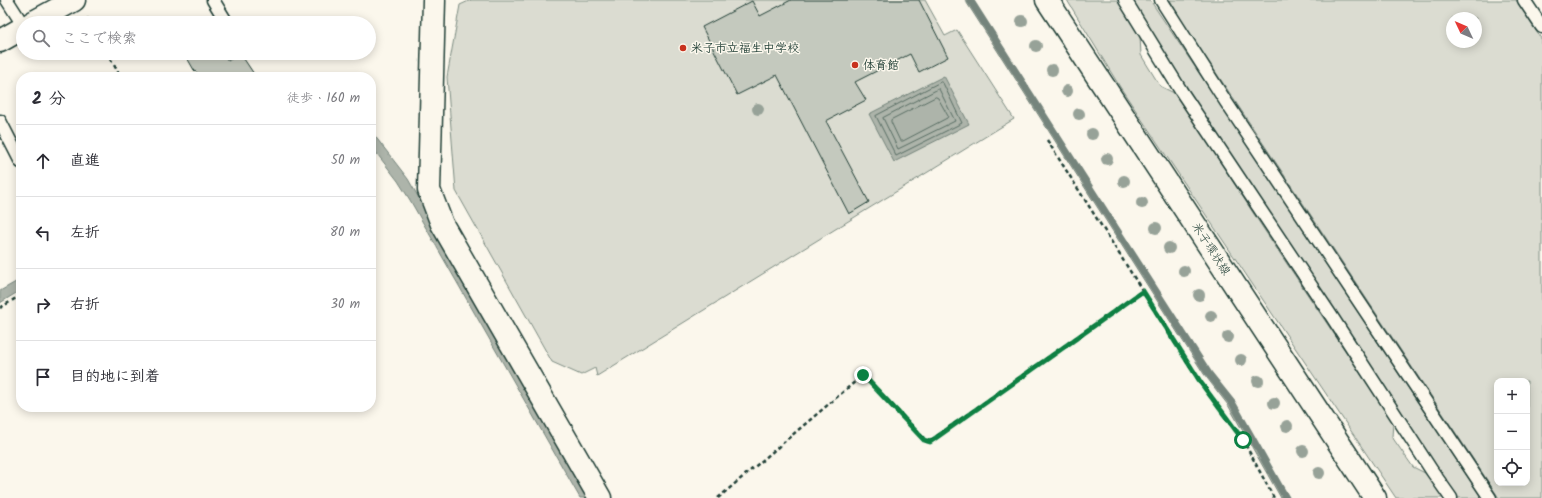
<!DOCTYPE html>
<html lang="ja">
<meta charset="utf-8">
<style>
:root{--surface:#fff;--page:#f7f7f7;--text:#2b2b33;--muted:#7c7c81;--line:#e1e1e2}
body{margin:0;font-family:Kalam,"Klee One",sans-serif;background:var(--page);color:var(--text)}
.controls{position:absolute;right:12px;bottom:12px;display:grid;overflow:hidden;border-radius:8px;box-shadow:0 2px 10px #0003}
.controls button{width:36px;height:36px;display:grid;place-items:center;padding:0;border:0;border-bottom:1px solid var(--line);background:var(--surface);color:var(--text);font:20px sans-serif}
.compass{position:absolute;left:1446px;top:12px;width:36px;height:36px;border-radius:50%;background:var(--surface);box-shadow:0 2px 10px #0003;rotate:314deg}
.stop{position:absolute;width:12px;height:12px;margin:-9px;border:3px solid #0b8043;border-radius:50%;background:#fff}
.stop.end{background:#0b8043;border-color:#fff;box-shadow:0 1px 4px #0008}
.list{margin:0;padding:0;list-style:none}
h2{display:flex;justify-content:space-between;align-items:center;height:52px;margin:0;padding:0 16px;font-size:17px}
h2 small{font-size:13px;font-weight:400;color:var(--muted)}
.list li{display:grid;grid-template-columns:26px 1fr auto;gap:12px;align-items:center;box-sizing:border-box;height:72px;padding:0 16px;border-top:1px solid var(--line)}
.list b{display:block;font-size:15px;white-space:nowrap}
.list em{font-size:13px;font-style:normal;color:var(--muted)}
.icon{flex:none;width:22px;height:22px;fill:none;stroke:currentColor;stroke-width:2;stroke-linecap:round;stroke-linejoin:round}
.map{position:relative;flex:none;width:1542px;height:498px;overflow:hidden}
.search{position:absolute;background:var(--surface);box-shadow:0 2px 10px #0003;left:16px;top:16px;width:360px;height:44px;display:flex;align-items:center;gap:10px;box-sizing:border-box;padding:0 14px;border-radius:22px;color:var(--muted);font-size:15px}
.panel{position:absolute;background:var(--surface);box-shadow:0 2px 10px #0003;left:16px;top:72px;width:360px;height:340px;border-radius:16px}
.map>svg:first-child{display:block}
.green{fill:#dbdcd1;stroke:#7d8c82;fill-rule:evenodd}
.water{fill:#adb4aa;stroke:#74847b}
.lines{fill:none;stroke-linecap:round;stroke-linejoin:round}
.shore{stroke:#586d63;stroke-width:1}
.stream{stroke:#74847b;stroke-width:7}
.building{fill:#c4c9be;stroke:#1f3d34}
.service-casing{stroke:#1f3d34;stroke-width:15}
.minor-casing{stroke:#1f3d34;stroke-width:25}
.tertiary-casing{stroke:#1f3d34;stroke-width:25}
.secondary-casing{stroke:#1f3d34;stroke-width:25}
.path{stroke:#1f3d34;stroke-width:2.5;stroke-dasharray:4 3;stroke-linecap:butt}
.service{stroke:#fbf7ec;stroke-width:12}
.minor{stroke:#fbf7ec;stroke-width:22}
.tertiary{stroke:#fbf7ec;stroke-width:22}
.secondary{stroke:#fbf7ec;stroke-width:22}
.tree{fill:#97a298}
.route{stroke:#0b8043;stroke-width:5}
.poi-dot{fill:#c8321e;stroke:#fbf7ec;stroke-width:1.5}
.labels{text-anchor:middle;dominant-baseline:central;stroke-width:3;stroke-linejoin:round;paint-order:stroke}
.poi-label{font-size:12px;font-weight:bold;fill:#1f3d34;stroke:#fbf7ec;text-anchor:start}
.street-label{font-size:12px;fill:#1f3d34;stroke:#fbf7ec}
</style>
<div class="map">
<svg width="1542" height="498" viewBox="0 0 1542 498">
<rect width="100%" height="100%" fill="#fbf7ec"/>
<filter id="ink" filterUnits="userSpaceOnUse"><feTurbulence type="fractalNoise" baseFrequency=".025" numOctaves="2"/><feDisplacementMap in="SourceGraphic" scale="8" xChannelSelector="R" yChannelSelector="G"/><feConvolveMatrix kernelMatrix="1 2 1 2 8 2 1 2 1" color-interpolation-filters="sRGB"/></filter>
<g filter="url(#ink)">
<!-- green -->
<path class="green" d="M 471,0 L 925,0 L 945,36 L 957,30 L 1014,119 L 597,376 L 595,368 L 581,375 L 552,362 L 456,191 L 447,77 L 460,5 Z
M 1067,0 L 1119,0 L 1140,36 L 1141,55 L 1160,86 L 1176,94 L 1263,228 L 1393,422 L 1392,437 L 1413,467 L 1429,475 L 1445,498 L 1396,498 L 1120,87 Z
M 1132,0 L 1150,0 C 1262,165 1370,333 1482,498 L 1458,498 C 1346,335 1237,169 1132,0 Z
M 1170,0 L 1516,0 L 1542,40 L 1542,498 L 1499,498 L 1183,23 ZM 1452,18 L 1476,18 L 1476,42 L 1452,42 ZM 1497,381 L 1527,381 L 1527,483 L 1497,483 Z"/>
<!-- water -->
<path class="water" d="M 965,0 L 968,0 L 1207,374 L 1231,405 L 1283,498 L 1281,498 L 1228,405 L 1204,374 Z
M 944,76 L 969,124 L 894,162 L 869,114 Z
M 371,131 L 408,179 L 591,498 L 580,498 L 410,200 L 398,181 L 371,146 Z
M 21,279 L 21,290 L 0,303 L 0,291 Z"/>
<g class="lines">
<!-- shore -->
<path class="shore" d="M 941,82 L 943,83 L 962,123 L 896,156 L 876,116 Z
M 939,89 L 955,121 L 898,149 L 883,118 Z
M 936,97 L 938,98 L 948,116 L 947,118 L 903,141 L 900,141 L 891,122 L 891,120 Z"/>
<!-- stream -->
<path class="stream" d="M 970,0 L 1209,374 L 1233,404 L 1286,498"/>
</g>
<!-- building -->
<path class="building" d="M 791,0 L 919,0 L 948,57 L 919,72 L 910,54 L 855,82 L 866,100 L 826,121 L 869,202 L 849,214 L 777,75 L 737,95 L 702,27 L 752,1 L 760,16 Z
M 186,53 L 223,53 L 228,61 L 240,53 L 256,77 L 201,77 L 194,70 L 186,56 L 187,55 Z"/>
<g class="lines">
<defs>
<path id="service" d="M 7,0 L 23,25
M 213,0 L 227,23
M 1125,0 L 1181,91 L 1330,314 L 1432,471 L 1451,498
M 1161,0 L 1226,102 L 1490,498
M 1524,0 L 1542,27
M 0,121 L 21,162"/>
<path id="minor" d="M 434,0 L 429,190 L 442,224 L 600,498"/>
<path id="tertiary" d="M 32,23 L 74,0
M 0,41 L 23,28"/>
<path id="secondary" d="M 1047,0 L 1375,498"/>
</defs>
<!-- service casing -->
<use href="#service" class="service-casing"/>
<!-- minor casing -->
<use href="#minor" class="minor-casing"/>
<!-- tertiary casing -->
<use href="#tertiary" class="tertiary-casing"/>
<!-- secondary casing -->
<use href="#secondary" class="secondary-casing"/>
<!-- path -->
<path class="path" d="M 87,18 L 90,23
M 107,53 L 121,77
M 1047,140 L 1201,383 L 1243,440 L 1274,498
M 0,308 L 21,295
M 718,498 L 863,375 L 925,440 L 929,442 L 1143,291"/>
<!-- service -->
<use href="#service" class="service"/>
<!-- minor -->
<use href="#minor" class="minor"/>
<!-- tertiary -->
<use href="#tertiary" class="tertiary"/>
<!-- secondary -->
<use href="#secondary" class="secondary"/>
</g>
<!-- trees -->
<g class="tree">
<circle cx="1022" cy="21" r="6"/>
<circle cx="1036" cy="46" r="6"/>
<circle cx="1052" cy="70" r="6"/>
<circle cx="1067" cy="91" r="6"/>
<circle cx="758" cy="109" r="6"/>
<circle cx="1079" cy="114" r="6"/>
<circle cx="1092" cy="134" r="6"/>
<circle cx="1107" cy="159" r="6"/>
<circle cx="1124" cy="181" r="6"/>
<circle cx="1142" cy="203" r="6"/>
<circle cx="1156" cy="228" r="6"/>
<circle cx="1169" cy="248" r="6"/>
<circle cx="1184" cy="271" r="6"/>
<circle cx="1199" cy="295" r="6"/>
<circle cx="1211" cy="316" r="6"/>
<circle cx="1228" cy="337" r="6"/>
<circle cx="1241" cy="360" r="6"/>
<circle cx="1258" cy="381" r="6"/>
<circle cx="1274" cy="403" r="6"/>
<circle cx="1287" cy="426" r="6"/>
<circle cx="1303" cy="451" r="6"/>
<circle cx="1319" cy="473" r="6"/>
</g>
</g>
<g class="lines" filter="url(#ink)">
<!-- route -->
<path class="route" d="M 863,375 L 924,440 L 930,442 L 1143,291 L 1201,383 L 1243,440"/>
</g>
<!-- markers -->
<g class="poi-dot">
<circle cx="683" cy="48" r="4"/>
<circle cx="855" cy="65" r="4"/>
</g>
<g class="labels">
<!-- poi labels -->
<g class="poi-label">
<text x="691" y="48">米子市立福生中学校</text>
<text x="863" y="65">体育館</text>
</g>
<!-- street labels -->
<g class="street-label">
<text transform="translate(1211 249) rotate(57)">米子環状線</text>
</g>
</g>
</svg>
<div class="controls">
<button>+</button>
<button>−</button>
<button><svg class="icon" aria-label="locate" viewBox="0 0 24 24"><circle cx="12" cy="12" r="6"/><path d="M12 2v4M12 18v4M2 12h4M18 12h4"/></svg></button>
</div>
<svg class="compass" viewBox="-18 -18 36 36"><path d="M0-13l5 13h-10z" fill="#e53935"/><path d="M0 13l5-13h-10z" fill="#7c7c81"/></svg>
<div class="stop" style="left:1243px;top:440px"></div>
<div class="stop end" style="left:863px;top:375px"></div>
<div class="search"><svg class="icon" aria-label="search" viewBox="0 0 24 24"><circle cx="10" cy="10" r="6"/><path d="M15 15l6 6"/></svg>ここで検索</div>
<section class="panel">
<h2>2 分<small>徒歩 · 160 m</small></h2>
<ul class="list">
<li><svg class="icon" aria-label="ahead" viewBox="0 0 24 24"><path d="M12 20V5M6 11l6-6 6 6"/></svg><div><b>直進</b></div><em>50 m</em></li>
<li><svg class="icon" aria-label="left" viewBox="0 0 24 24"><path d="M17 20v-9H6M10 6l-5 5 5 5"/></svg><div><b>左折</b></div><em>80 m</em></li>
<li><svg class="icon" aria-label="right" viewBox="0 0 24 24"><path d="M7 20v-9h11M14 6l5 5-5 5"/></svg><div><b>右折</b></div><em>30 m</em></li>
<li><svg class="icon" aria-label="arrive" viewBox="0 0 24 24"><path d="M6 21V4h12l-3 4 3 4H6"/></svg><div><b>目的地に到着</b></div></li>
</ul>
</section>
</div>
